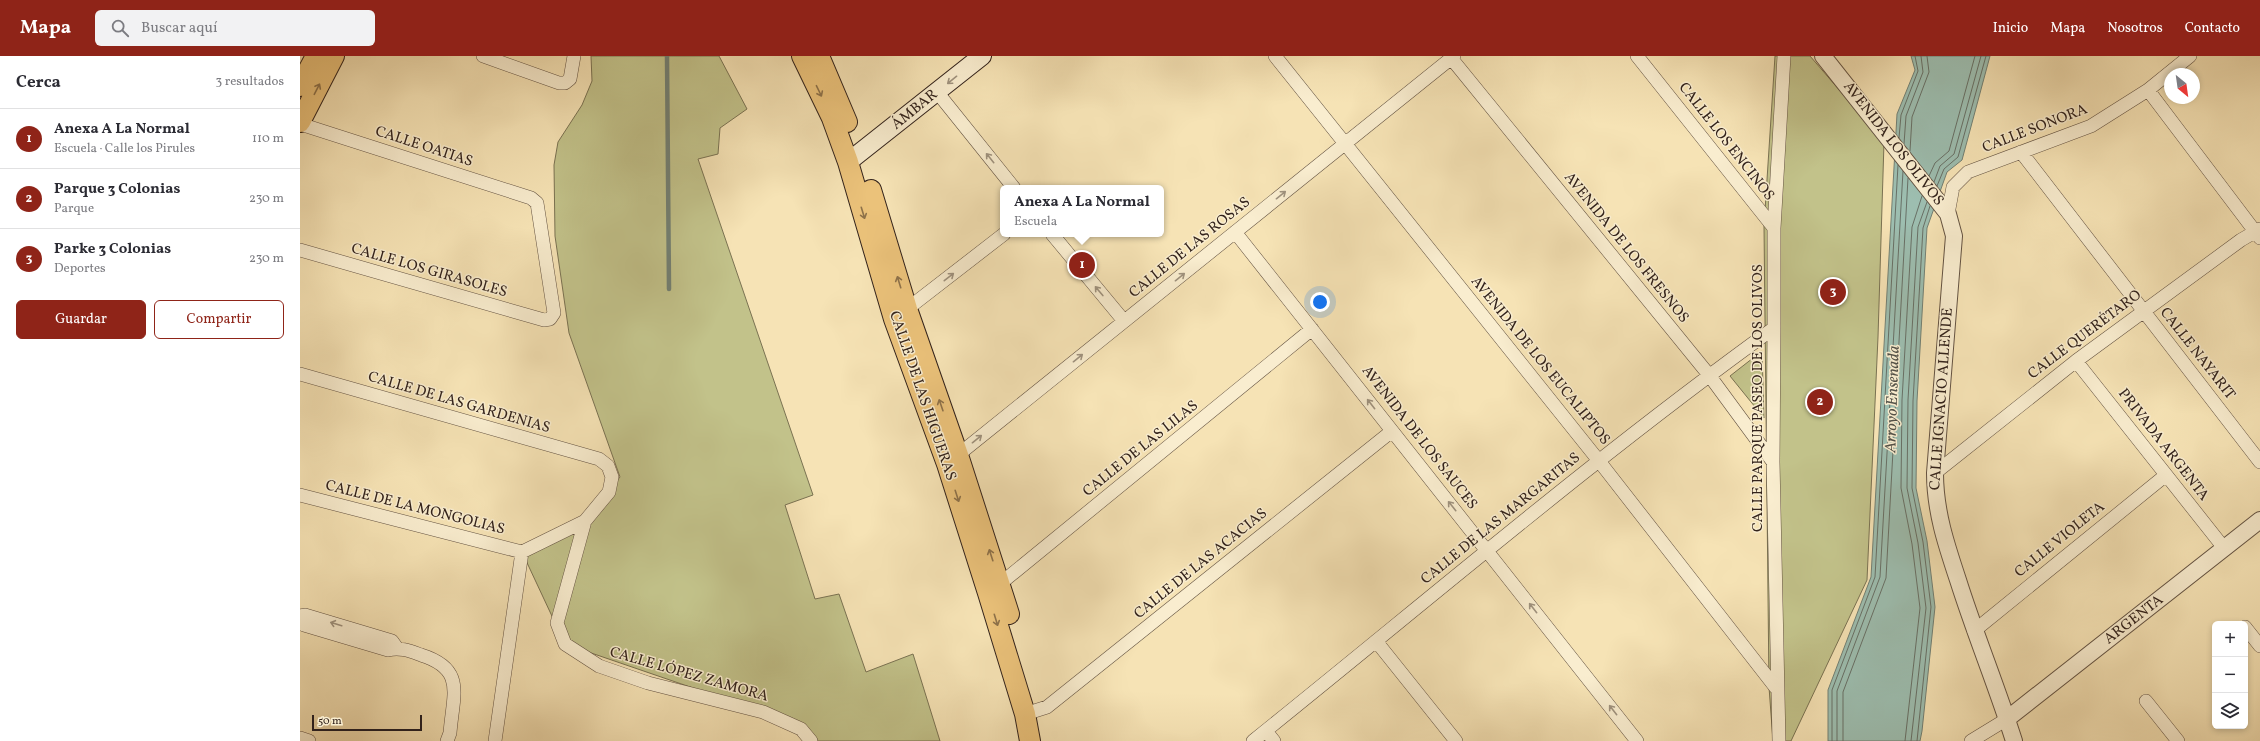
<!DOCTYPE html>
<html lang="es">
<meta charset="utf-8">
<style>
:root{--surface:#fff;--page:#f2f2f3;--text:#2b2b33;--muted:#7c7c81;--line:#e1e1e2;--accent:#8f2418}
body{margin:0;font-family:Vollkorn,serif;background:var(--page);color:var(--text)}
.controls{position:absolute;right:12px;bottom:12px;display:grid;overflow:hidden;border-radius:6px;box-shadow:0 2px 6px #0003}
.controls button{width:36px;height:36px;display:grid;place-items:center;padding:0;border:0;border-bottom:1px solid var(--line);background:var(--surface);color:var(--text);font:20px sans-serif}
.compass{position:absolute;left:1864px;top:12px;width:36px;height:36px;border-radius:50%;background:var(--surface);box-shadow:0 2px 6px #0003;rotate:151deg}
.scale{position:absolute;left:12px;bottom:10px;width:110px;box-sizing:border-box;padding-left:4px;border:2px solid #32221b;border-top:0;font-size:11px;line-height:14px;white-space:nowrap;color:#32221b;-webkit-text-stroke:3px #f9edcf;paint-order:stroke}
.you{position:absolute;left:1020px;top:246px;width:14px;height:14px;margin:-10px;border:3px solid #fff;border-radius:50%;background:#1a73e8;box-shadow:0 0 0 6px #1a73e833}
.badge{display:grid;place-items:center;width:26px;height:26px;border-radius:50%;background:var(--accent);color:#fff;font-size:13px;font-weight:700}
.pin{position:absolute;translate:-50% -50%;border:2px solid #fff;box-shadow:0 1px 4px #0006}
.popup{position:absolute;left:700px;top:129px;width:164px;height:52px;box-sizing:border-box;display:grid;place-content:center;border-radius:6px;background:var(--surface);filter:drop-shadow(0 1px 3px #0005);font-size:13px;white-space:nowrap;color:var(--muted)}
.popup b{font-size:15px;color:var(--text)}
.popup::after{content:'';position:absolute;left:50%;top:100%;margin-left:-8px;border:8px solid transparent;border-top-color:var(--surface)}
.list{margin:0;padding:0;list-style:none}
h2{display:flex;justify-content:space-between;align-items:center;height:52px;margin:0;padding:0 16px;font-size:17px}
h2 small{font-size:13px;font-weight:400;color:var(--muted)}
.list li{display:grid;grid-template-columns:26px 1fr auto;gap:12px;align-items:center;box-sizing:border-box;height:60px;padding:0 16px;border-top:1px solid var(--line)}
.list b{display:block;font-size:15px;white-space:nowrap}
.list p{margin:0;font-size:13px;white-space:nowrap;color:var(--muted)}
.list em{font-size:13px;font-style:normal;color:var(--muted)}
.actions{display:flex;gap:8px;padding:12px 16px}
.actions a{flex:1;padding:9px 0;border:1px solid var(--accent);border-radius:6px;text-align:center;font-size:14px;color:var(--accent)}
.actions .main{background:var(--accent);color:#fff}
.icon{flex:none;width:22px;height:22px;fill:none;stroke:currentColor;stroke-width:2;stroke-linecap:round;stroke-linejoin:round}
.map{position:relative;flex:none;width:1960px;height:685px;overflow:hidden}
header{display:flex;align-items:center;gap:24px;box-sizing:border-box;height:56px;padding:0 20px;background:var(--accent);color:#fff}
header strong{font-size:19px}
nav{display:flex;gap:22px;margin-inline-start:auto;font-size:14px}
.search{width:280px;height:36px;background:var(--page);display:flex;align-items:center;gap:10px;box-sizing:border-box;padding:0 14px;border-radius:6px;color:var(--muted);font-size:15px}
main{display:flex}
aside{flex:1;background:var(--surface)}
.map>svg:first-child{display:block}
.green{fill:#c2c28a;stroke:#7a7252}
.water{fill:#9dbeb0;stroke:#728074}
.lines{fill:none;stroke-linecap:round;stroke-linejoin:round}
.shore{stroke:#687066;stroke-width:1}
.stream{stroke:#728074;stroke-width:4.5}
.minor-casing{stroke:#635242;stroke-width:14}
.tertiary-casing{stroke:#635242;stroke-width:18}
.secondary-casing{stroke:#32221b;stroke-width:20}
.primary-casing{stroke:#32221b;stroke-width:22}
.minor{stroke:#f9edcf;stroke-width:13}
.tertiary{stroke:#f9edcf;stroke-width:16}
.secondary{stroke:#f9edcf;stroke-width:18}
.primary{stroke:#ebc27a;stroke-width:20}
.oneway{stroke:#9f927e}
.oneway2{stroke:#8e724a}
.labels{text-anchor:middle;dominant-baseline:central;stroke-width:3;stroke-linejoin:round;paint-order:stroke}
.street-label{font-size:15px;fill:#32221b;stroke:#f9edcf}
.water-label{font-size:16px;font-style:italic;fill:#525148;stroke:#f9edcf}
</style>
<header>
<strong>Mapa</strong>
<div class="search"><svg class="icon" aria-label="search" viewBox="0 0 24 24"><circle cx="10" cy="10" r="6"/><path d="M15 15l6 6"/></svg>Buscar aquí</div>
<nav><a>Inicio</a><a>Mapa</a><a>Nosotros</a><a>Contacto</a></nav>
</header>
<main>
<aside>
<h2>Cerca<small>3 resultados</small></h2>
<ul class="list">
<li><span class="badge">1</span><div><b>Anexa A La Normal</b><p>Escuela · Calle los Pirules</p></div><em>110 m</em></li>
<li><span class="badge">2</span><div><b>Parque 3 Colonias</b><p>Parque</p></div><em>230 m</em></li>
<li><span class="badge">3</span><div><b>Parke 3 Colonias</b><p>Deportes</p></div><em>230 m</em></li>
</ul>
<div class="actions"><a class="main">Guardar</a><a>Compartir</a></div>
</aside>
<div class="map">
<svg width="1960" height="685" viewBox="0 0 1960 685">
<rect width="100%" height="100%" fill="#f6e3b5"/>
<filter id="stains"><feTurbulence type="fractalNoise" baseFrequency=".005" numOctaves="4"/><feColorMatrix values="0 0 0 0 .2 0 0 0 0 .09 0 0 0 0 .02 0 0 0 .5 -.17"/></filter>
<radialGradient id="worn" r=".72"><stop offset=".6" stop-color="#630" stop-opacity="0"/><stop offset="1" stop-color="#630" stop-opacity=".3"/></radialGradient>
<!-- green -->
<path class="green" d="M 291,0 L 419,0 L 447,53 L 420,72 L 418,98 L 398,103 L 513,439 L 485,449 L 515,543 L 539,538 L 566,616 L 613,598 L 640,685 L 507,685 L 501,673 L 463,656 L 265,588 L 222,496 L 285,465 L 320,421 L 269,277 L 255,180 L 254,109 L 258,86 L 282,49 L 292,25 Z
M 1475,0 L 1510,0 L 1584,86 L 1578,281 L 1567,524 L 1491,685 L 1473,685 L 1469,631 L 1464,170 Z
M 1462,295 L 1464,362 L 1430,320 Z"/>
<!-- water -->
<path class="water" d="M 1611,0 L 1690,0 L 1662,104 L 1647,116 L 1627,172 L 1617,345 L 1616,432 L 1627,485 L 1635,551 L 1622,675 L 1620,685 L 1528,685 L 1528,634 L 1571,521 L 1597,58 L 1615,14 Z"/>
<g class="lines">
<!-- shore -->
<path class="shore" d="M 1599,82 L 1601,59 L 1618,15 L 1615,0
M 1604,88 L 1606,60 L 1623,16 L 1621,0
M 1610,95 L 1612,61 L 1629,16 L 1627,0
M 1629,120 L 1635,107 L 1649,95 L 1675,0
M 1634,126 L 1640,110 L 1654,98 L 1681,0
M 1637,130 L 1644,113 L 1658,101 L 1686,0
M 1532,685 L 1532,634 L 1575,521 L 1598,109
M 1537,685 L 1537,635 L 1580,521 L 1603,115
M 1543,685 L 1543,636 L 1586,522 L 1608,122
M 1605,685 L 1620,552 L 1612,488 L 1601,432 L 1602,344 L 1612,171 L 1622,140
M 1611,685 L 1626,552 L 1618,487 L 1607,432 L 1608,344 L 1618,171 L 1627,146
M 1617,685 L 1631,551 L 1623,486 L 1612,432 L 1613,345 L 1623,172 L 1630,150"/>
<!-- stream -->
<path class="stream" d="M 367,0 L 369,233"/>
<defs>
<path id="minor" d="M 183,0 L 259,27 L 265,27 L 270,23 L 274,0
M 975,0 L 1299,405 L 1476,632
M 1337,0 L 1474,172
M 1151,2 L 1409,319 L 1473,406
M 1848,34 L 1960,182
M 637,36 L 714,132
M 0,68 L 231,142 L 237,147 L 254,257 L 250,263 L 244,264 L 0,194
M 1721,96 L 1960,406
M 1648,158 L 1653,131 L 1668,116 L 1791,70 L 1848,34 L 1890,0
M 935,176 L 1337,685
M 752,178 L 824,265
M 602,257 L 704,178
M 1776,305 L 1924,492
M 0,318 L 299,403 L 308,410 L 312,421 L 309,436 L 285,465 L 222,496
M 653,403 L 1154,0
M 1635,417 L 1776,305 L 1941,184 L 1960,173
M 0,439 L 222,496
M 285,465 L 257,567 L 265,588 L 299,610 L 348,627 L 463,656 L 501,673 L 511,685
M 695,532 L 1012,273
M 0,560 L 5,559 L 92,585 L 97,592
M 0,565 L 4,569 L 88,594 C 100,591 110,595 121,599 C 166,613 153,638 150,677 L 147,685
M 1945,571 L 1960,590
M 1674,575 L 1866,419
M 1076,585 L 1156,685
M 1846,645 L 1878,685
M 725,658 L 747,651 L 1092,375
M 966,675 L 974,685
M 0,682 L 9,685
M 195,685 L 222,496
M 953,685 C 1126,546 1294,402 1474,272
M 1479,685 L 1473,406 L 1474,272 L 1474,172 L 1484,0
M 1671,685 L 1707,663"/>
<path id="tertiary" d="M 1523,0 L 1648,158 L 1654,180 L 1635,417 C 1635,455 1646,488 1658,524 C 1675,578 1697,631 1714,685
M 1707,663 L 1960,464"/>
<path id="secondary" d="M 548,106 L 682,0"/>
<path id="primary" d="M 502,0 L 532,62 L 548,106 L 594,263 L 647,408 L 688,537 L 725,658 L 730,685
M 519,0 L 547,66
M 0,30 L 16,0
M 0,66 L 34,0
M 571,134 L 607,253 L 658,399 L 709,558"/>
</defs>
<!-- minor casing -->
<use href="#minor" class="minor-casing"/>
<!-- tertiary casing -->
<use href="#tertiary" class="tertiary-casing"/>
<!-- secondary casing -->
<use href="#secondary" class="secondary-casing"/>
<!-- primary casing -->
<use href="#primary" class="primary-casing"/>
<!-- minor -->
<use href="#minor" class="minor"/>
<!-- tertiary -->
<use href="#tertiary" class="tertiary"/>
<!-- secondary -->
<use href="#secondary" class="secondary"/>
<!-- primary -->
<use href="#primary" class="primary"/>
</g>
<!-- one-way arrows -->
<defs><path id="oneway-shaft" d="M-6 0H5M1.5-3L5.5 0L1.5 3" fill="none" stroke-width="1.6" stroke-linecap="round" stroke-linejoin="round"/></defs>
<g class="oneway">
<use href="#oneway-shaft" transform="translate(652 24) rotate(141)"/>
<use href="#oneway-shaft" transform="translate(690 102) rotate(-129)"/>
<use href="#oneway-shaft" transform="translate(981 139) rotate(-39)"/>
<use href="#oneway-shaft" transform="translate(649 221) rotate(-38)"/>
<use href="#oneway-shaft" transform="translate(880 221) rotate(-39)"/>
<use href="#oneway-shaft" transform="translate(799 235) rotate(-130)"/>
<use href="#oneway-shaft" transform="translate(778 302) rotate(-39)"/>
<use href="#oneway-shaft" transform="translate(1071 348) rotate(-128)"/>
<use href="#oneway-shaft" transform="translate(677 383) rotate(-39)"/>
<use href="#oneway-shaft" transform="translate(1152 450) rotate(-129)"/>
<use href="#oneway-shaft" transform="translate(1233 552) rotate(-128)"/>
<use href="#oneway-shaft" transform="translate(36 568) rotate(-163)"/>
<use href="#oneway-shaft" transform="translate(1313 654) rotate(-128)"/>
</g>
<g class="oneway2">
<use href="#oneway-shaft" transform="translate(17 33) rotate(-63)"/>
<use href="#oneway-shaft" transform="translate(519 35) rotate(64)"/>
<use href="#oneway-shaft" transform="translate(563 157) rotate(73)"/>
<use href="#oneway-shaft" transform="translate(599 226) rotate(-107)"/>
<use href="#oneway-shaft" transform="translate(641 349) rotate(-109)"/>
<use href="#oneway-shaft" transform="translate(657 440) rotate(72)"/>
<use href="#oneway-shaft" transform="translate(691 499) rotate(-108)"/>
<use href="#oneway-shaft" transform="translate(696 564) rotate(73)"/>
</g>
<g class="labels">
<!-- street labels -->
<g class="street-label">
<text transform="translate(615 54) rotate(-39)">ÁMBAR</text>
<text transform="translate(1735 73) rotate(-21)">CALLE SONORA</text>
<text transform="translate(1426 86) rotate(52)">CALLE LOS ENCINOS</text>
<text transform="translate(1593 88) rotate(52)">AVENIDA LOS OLIVOS</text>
<text transform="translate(124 91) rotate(18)">CALLE OATIAS</text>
<text transform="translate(890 192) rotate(-39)">CALLE DE LAS ROSAS</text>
<text transform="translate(1326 192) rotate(51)">AVENIDA DE LOS FRESNOS</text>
<text transform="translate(129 215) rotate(16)">CALLE LOS GIRASOLES</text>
<text transform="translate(1785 279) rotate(-37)">CALLE QUERÉTARO</text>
<text transform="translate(1897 298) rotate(52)">CALLE NAYARIT</text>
<text transform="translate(1240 305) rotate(51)">AVENIDA DE LOS EUCALIPTOS</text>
<text transform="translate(622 340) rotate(71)">CALLE DE LAS HIGUERAS</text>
<text transform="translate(1458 342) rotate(-90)">CALLE PARQUE PASEO DE LOS OLIVOS</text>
<text transform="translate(1642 343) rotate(-86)">CALLE IGNACIO ALLENDE</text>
<text transform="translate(159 347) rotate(16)">CALLE DE LAS GARDENIAS</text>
<text transform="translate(1119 382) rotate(52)">AVENIDA DE LOS SAUCES</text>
<text transform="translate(1863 389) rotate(52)">PRIVADA ARGENTA</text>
<text transform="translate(841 393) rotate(-39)">CALLE DE LAS LILAS</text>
<text transform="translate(115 452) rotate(14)">CALLE DE LA MONGOLIAS</text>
<text transform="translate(1201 463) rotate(-39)">CALLE DE LAS MARGARITAS</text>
<text transform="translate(1760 484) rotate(-39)">CALLE VIOLETA</text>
<text transform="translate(901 508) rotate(-39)">CALLE DE LAS ACACIAS</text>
<text transform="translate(1834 564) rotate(-38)">ARGENTA</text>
<text transform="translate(389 619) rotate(16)">CALLE LÓPEZ ZAMORA</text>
</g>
<!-- water labels -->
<g class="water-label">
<text transform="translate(1593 343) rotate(-88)">Arroyo Ensenada</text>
</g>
</g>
<rect width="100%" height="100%" filter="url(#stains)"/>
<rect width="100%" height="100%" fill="url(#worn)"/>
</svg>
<div class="controls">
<button>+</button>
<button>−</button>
<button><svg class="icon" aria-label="layers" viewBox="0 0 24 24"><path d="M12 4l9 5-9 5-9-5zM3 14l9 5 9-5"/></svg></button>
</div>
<svg class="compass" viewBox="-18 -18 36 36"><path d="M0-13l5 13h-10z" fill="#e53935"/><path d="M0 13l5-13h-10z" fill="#7c7c81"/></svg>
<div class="scale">50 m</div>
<div class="you"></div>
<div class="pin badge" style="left:782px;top:209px">1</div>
<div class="popup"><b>Anexa A La Normal</b>Escuela</div>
<div class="pin badge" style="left:1520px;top:346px">2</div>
<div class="pin badge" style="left:1533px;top:236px">3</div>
</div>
</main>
